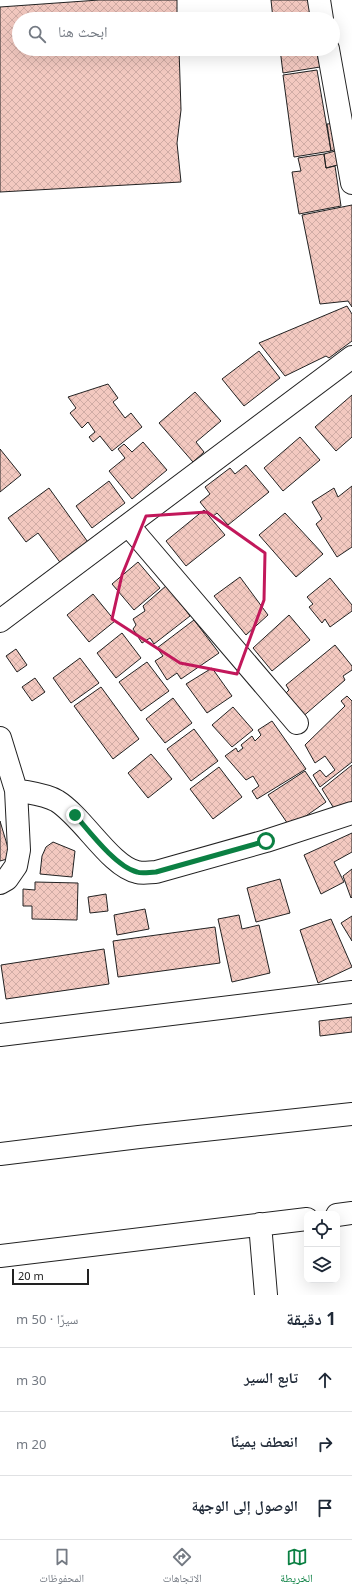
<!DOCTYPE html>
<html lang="ar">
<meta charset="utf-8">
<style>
:root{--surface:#fff;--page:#f6f6f7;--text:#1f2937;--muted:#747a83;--line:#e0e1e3;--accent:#0b8043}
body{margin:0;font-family:"Noto Sans","Noto Naskh Arabic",sans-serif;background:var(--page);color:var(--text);direction:rtl}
.controls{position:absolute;right:12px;bottom:12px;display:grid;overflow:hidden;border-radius:8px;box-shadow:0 4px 16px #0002}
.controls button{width:36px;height:36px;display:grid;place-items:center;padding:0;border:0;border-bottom:1px solid var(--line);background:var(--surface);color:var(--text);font:20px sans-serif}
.scale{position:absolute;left:12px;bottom:10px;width:77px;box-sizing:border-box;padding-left:4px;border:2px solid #222;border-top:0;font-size:11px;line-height:14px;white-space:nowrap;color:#222;-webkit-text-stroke:3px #fff;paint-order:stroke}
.stop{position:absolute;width:12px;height:12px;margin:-9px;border:3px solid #0b8043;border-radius:50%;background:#fff}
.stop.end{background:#0b8043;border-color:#fff;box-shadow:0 1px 4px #0008}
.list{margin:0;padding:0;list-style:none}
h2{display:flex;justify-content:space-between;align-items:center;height:52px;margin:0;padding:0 16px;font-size:17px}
h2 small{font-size:13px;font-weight:400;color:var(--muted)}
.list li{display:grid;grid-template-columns:26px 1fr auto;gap:12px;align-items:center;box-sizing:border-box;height:64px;padding:0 16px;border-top:1px solid var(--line)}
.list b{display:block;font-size:15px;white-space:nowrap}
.list em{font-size:13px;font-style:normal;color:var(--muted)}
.icon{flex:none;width:22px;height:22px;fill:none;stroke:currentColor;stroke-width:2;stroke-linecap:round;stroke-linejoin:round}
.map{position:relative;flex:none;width:352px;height:1295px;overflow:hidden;direction:ltr}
.search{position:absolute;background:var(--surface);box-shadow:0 4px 16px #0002;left:12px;right:12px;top:12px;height:44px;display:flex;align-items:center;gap:10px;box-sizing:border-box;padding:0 14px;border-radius:22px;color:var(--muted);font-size:15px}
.sheet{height:244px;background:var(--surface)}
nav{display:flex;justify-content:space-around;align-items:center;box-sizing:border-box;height:56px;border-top:1px solid var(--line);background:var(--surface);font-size:11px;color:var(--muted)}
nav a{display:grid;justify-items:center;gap:2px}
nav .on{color:var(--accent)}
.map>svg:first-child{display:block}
.building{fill:url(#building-cross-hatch);stroke:#222}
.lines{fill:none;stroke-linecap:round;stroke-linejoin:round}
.minor-casing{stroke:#222;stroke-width:24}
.minor{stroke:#fff;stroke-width:22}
.route{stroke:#0b8043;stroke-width:5}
.marked{fill:none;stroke:#c2185b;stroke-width:3;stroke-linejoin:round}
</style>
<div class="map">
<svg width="352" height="1295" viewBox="0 0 352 1295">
<defs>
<pattern id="building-cross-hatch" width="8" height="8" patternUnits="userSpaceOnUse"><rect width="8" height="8" fill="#f3c9c0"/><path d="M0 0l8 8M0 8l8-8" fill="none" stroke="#d0aca5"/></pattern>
</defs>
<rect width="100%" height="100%" fill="#fff"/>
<!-- building -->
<path class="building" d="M 99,0 L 177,0 L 177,19 L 19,19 L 19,49 L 179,49 L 181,110 L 177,143 L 181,182 L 0,192 L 0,7 Z
M 271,0 L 310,0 L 312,19 L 273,19 Z
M 280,49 L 316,49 L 320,67 L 283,73 Z
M 317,70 L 331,151 L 294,157 L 283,75 Z
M 338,123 L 342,147 L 331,151 L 327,124 Z
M 343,149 L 345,163 L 326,168 L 324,154 Z
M 324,154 L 326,168 L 335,166 L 341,206 L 299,214 L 292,172 L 301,171 L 298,158 Z
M 352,205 L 352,307 L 348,301 L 320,304 L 302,215 Z
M 347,306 L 352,314 L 352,341 L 329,358 L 326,356 L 285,376 L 259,343 Z
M 259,351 L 280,378 L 244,406 L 222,379 Z
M 108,384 L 118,398 L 113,402 L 125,418 L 131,413 L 142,427 L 112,451 L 100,436 L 93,442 L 89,437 L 95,432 L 88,422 L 82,428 L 70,413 L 76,408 L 68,397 Z
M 195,392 L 221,421 L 196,442 L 204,452 L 193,462 L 159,423 Z
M 352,395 L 352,437 L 336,451 L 315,427 Z
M 300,437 L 320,460 L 283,491 L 264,468 Z
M 143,442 L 167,470 L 132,499 L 109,471 L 125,458 L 118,449 L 124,444 L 132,452 Z
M 0,449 L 21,475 L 0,492 Z
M 246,465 L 269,492 L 228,525 L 217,513 L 212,517 L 200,502 L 210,494 L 205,487 L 230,468 L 235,474 Z
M 109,481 L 125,503 L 92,528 L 76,506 Z
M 352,486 L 352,547 L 337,557 L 316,524 L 322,519 L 312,502 L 334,488 L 338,497 Z
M 49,488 L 90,545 L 62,565 L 38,533 L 26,542 L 8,518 Z
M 204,510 L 225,535 L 186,566 L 166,541 Z
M 285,513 L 323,554 L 296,577 L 259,535 Z
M 138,562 L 160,588 L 134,610 L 112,584 Z
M 240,577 L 268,615 L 246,635 L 214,596 Z
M 330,578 L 352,605 L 352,611 L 330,627 L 325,619 L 322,623 L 309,607 L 313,604 L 307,597 Z
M 167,585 L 190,616 L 154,644 L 150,638 L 142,643 L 133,629 L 136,625 L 133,619 L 145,611 L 143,606 Z
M 93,594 L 115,621 L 89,642 L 67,615 Z
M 289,615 L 310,640 L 272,671 L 253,648 Z
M 194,620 L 219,653 L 181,679 L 177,673 L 167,680 L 155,661 L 163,656 L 157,648 Z
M 122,633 L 141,658 L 116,678 L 97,653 Z
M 335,645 L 352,666 L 352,670 L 343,676 L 345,680 L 300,719 L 282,697 L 289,690 L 286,685 Z
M 16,649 L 27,665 L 17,672 L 6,656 Z
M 80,658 L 99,683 L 71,703 L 53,678 Z
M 147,662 L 169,691 L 141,711 L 119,682 Z
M 212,668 L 232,696 L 207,713 L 186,684 Z
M 35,678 L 45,692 L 32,701 L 22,687 Z
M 101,687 L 139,739 L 113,759 L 74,706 Z
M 347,696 L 352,701 L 352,762 L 320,787 L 313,775 L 320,770 L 326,777 L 335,770 L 325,756 L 315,763 L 305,745 L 345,706 L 341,701 Z
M 173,698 L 192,723 L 165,743 L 146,719 Z
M 233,707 L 253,730 L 232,747 L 212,725 Z
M 272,721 L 306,769 L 257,799 L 252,791 L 259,786 L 253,776 L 246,780 L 225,756 L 236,748 L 238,752 L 243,748 L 241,745 L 252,736 L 255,741 L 261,735 L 258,730 Z
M 194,729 L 218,761 L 191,781 L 167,749 Z
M 151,754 L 172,779 L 148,798 L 128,773 Z
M 352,765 L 352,803 L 338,815 L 322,789 Z
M 219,767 L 242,797 L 213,819 L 190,789 Z
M 305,771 L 326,802 L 290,827 L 268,795 Z
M 0,821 L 11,858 L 0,861 Z
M 352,833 L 352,852 L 334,862 L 344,882 L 321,894 L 304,855 Z
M 53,842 L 75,851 L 72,877 L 40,874 L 42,856 L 46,847 Z
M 352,869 L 352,897 L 351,898 L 343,876 Z
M 280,879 L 290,913 L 256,922 L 247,888 Z
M 35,882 L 78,883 L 77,920 L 32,919 L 32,906 L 23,906 L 23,889 L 35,890 Z
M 106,894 L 108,911 L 90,913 L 88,897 Z
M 145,909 L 149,929 L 117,935 L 114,915 Z
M 239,915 L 242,929 L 259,925 L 270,973 L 232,982 L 218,919 Z
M 352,916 L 352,941 L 341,923 Z
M 331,919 L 352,967 L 318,983 L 300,930 Z
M 215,927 L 220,963 L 118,977 L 113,941 Z
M 104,949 L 109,984 L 6,999 L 1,965 Z
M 352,1017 L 352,1032 L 320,1036 L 319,1021 Z"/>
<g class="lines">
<defs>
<path id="minor" d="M 319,0 L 322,19
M 328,49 L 352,183
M 129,526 L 297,723
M 0,621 L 352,357
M 0,738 L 16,790 L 19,850 L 16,866 L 7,879 L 0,883
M 16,790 C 29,793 45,794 57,801 C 83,817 111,867 137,872 C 143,874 150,872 156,872 L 266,841 L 352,813
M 0,1035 L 352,992
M 0,1154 L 139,1137 L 352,1114
M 337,1215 L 352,1213
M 260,1224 L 266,1295
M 0,1256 L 307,1219"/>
</defs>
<!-- minor casing -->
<use href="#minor" class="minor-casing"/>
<!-- minor -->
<use href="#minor" class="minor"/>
</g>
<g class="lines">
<!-- route -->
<path class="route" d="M 75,815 C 89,831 116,867 137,872 C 142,874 150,872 156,872 L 266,841"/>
</g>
<!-- marked area -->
<path class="marked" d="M 207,512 L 265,553 L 264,600 L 237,674 L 180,663 L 112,619 L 122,575 L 146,516 Z"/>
</svg>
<div class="controls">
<button><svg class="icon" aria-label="locate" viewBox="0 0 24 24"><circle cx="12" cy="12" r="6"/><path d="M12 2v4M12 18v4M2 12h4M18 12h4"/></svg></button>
<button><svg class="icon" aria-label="layers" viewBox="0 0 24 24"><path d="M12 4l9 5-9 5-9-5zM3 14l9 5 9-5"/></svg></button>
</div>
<div class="scale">20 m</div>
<div class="stop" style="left:266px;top:841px"></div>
<div class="stop end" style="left:75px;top:815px"></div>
<div class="search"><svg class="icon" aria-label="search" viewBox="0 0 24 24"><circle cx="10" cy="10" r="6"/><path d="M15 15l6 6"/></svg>ابحث هنا</div>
</div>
<section class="sheet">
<h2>1 دقيقة<small>سيرًا · 50 m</small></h2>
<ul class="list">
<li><svg class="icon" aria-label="ahead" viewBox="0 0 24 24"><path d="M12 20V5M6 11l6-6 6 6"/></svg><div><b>تابع السير</b></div><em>30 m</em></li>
<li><svg class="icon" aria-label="right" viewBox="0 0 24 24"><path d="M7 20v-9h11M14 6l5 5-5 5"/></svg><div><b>انعطف يمينًا</b></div><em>20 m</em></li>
<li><svg class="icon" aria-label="arrive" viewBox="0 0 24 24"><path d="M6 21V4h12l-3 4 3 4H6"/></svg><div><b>الوصول إلى الوجهة</b></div></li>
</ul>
</section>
<nav>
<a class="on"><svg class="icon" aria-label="map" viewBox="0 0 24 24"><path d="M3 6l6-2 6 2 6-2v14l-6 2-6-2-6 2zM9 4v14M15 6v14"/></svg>الخريطة</a>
<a><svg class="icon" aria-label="directions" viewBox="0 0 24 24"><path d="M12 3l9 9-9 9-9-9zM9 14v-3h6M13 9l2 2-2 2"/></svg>الاتجاهات</a>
<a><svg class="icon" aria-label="saved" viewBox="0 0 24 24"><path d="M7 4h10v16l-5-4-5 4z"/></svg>المحفوظات</a>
</nav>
